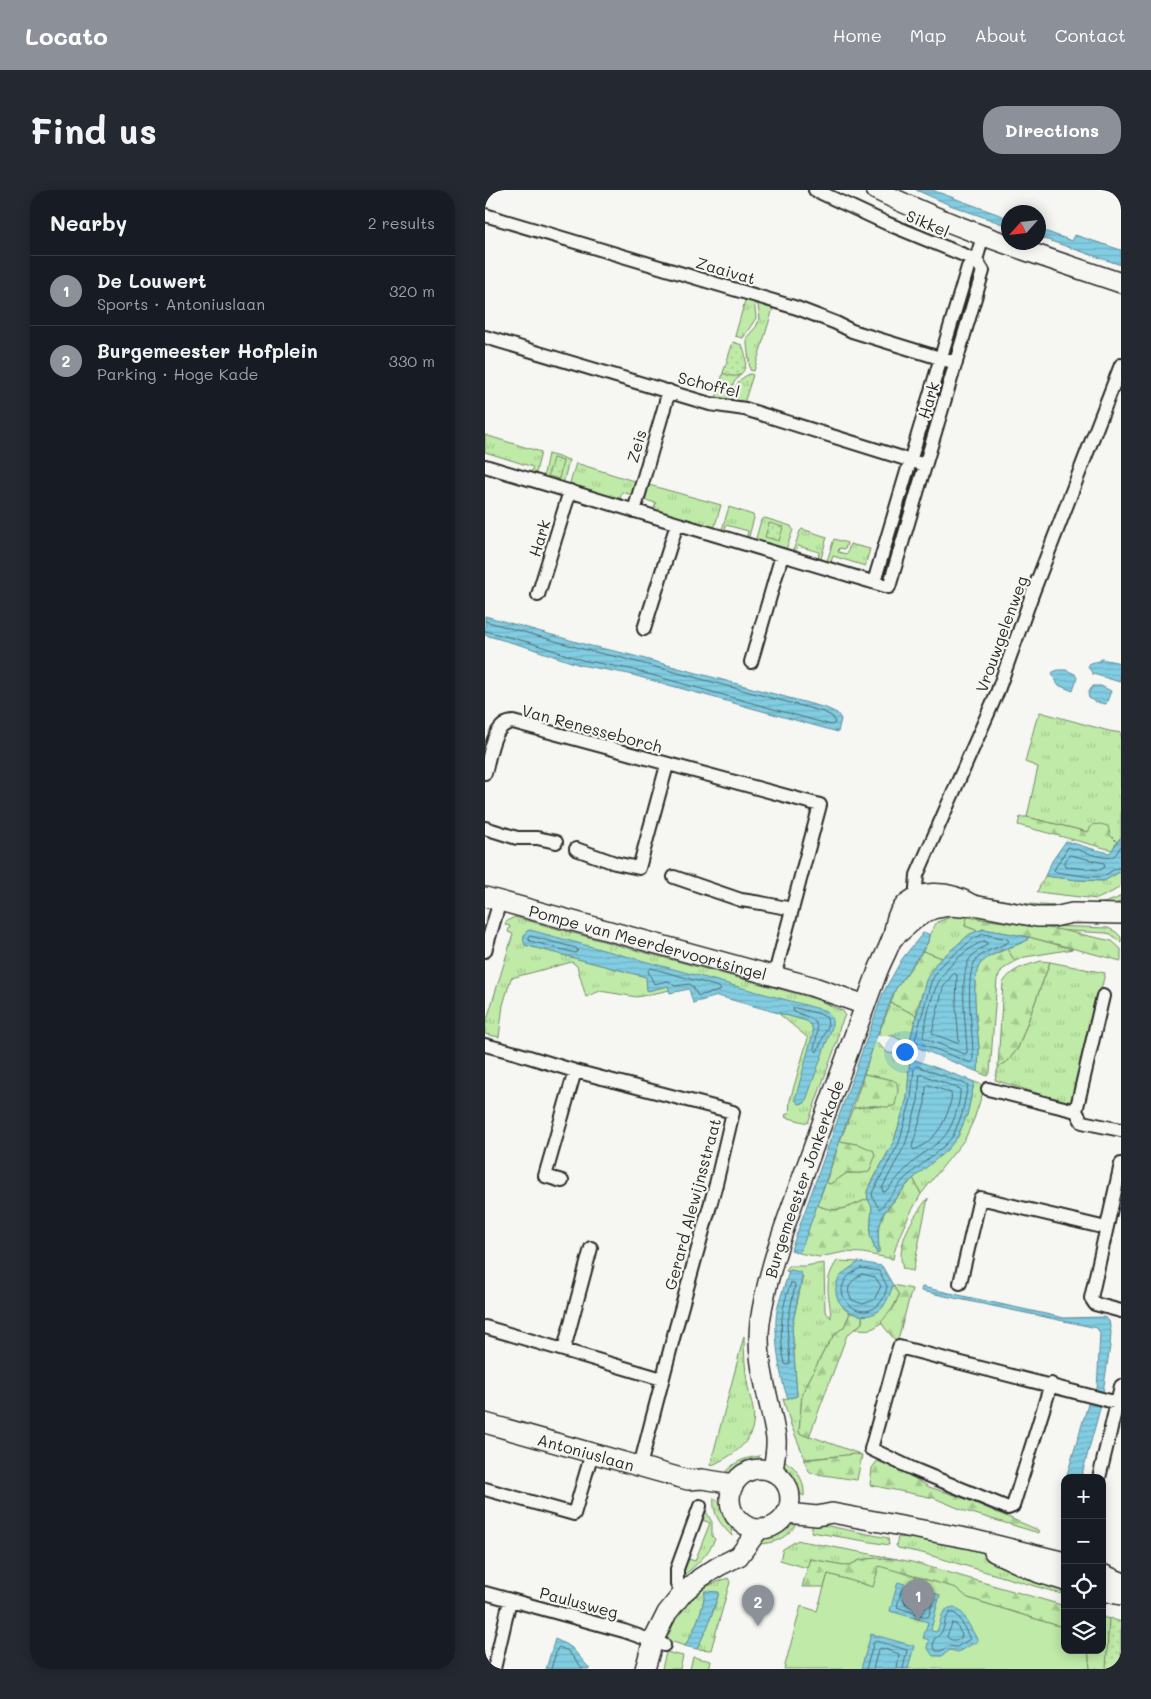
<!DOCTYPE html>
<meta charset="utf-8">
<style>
:root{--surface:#171b24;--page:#242831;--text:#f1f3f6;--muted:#9ea1a6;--line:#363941;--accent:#8c9099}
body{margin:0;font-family:Mali,sans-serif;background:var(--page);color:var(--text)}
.controls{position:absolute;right:15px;bottom:15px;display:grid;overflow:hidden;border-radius:10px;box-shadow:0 2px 12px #0003}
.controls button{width:45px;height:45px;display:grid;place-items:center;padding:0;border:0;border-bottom:1px solid var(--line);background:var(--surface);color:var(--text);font:25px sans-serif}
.compass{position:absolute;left:516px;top:15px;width:45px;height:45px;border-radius:50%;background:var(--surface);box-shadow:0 2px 12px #0003;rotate:243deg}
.you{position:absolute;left:419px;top:861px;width:18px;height:18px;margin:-12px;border:4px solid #fff;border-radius:50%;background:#1a73e8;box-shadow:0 0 0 8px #1a73e833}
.badge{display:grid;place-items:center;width:32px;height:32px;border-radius:50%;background:var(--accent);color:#fff;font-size:16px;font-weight:700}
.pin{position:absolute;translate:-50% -41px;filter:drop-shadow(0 1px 2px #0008)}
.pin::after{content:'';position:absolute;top:26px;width:18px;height:15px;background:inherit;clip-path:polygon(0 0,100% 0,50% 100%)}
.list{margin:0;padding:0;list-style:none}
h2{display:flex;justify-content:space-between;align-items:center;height:65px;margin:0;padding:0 20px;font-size:21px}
h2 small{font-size:16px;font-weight:400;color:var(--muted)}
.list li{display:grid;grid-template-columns:32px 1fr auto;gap:15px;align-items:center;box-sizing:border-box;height:70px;padding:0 20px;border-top:1px solid var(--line)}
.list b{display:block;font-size:19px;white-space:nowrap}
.list p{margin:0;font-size:16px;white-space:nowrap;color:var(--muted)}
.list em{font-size:16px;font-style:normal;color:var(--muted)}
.icon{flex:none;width:28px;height:28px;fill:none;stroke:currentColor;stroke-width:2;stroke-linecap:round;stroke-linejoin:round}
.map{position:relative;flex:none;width:636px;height:1479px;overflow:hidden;border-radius:20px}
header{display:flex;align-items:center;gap:30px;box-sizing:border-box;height:70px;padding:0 25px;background:var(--accent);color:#fff}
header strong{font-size:24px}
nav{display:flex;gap:28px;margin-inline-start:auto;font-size:18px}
.intro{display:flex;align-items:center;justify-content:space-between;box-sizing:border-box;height:120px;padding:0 30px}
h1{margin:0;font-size:35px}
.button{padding:12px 22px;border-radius:20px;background:var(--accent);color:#fff;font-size:18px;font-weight:700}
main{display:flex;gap:30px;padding:0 30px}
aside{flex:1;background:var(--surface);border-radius:20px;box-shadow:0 2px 12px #0003}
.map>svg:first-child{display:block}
.grass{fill:url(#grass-tufts);stroke:#758a69}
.forest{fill:url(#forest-firs);stroke:#758a69}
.park{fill:url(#park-dots);stroke:#758a69}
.pitch{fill:#bfeaa7;stroke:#758a69}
.water{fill:url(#water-rules);stroke:#5f8c99}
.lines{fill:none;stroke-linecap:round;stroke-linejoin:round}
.shore{stroke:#4e6c74;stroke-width:1}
.street-casing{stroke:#2b2b2b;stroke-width:16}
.secondary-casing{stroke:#2b2b2b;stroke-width:22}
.street{stroke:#f6f6f2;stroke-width:12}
.secondary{stroke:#f6f6f2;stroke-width:19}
.labels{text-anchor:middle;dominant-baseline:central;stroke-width:4.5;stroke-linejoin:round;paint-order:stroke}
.street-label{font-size:16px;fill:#2b2b2b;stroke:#f6f6f2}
</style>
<header>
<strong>Locato</strong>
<nav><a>Home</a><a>Map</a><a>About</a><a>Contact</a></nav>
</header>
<div class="intro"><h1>Find us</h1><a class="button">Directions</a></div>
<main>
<aside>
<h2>Nearby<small>2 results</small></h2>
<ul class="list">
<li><span class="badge">1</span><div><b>De Louwert</b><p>Sports · Antoniuslaan</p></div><em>320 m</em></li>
<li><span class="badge">2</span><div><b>Burgemeester Hofplein</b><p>Parking · Hoge Kade</p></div><em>330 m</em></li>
</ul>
</aside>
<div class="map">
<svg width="636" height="1479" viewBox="0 0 636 1479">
<defs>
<pattern id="grass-tufts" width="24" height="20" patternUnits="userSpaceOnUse" patternTransform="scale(1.25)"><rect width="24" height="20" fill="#bfeaa7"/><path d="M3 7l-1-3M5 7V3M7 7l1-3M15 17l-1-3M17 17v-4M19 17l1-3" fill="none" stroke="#a4c990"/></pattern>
<pattern id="forest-firs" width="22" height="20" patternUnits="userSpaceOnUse" patternTransform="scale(1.25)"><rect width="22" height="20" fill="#bfeaa7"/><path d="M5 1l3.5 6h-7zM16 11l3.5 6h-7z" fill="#a4c990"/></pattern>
<pattern id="park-dots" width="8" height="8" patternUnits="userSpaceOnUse" patternTransform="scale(1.25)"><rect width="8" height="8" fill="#bfeaa7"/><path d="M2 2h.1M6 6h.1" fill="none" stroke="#a4c990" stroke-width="1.8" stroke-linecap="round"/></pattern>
<pattern id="water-rules" width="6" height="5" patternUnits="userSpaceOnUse" patternTransform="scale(1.25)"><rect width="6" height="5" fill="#82cde2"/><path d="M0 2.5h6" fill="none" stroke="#70b0c2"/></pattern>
</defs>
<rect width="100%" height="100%" fill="#f6f6f2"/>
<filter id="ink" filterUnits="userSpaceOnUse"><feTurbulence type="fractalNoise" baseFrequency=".02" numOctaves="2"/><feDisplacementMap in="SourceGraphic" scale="10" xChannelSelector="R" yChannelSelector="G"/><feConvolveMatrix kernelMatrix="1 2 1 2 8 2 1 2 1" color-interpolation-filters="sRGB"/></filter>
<g filter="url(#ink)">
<!-- grass -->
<path class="grass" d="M 261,107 L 269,109 L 271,128 L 258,148 L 250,146 Z
M 272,110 L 289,115 L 269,181 L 265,180 L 262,154 L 262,147 L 271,137 L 275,128 Z
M 238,183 L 243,185 L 256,184 C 248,193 243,199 247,211 L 231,209 Z
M 265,184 L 268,185 L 259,213 L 250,210 C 247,198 254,188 265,184 Z
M 0,245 L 56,262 L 50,286 L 45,286 L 48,277 L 0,262 Z
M 63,264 L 84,270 L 78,294 L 58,288 Z
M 91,273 L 152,292 L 148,305 L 137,302 L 134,312 L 84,296 Z
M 164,295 L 236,315 L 229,339 L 168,322 L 171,313 L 160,310 Z
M 244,317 L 268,325 L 269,328 L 263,350 L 261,350 L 263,341 L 241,335 L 239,344 L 236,343 Z
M 280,328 L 306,336 L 308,340 L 300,362 L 270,352 L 276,330 Z
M 317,339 L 342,347 L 335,372 L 333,371 L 334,362 L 313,356 L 310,364 L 307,364 L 315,341 Z
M 349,349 L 362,353 L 360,359 L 354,358 L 353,362 L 362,364 L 365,354 L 385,359 L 380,376 L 348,366 L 345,375 L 341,374 Z
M 555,522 L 624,541 L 636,543 L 636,647 L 632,652 L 625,645 L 603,642 L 542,627 L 553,577 L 540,572 L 551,531 Z
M 636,681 L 636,695 L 629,701 L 612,709 L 552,702 L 560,686 L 593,690 L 619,691 Z
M 463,694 C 471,697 479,702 488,704 C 520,713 608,725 636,706 L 636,711 L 627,717 L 552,718 L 462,701 Z
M 464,721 L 563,736 L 623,738 L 631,742 L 636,747 L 636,753 L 626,744 L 621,743 L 567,740 L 482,727 L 480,736 L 494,741 L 485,744 L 457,768 L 438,761 L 443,752 L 444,745 L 452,732 L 469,726 Z
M 29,727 L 331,809 L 358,821 L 360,825 L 354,839 L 353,849 L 323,933 L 300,927 L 301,924 L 304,924 L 305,910 L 323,848 L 293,823 L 322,831 L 327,836 L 328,843 L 347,837 L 39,746 L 40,755 L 162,787 L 162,801 L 183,796 L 185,800 L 152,807 L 115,801 L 101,807 L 92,776 L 87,772 L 26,788 L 18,815 L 14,847 L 0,844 L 0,836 L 28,744 L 23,742 L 25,736 L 20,735 L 21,732 Z
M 544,747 L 588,759 L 540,767 L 530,771 L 522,759 L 541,751 Z
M 565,772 L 620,783 L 591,911 L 587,914 L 510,890 L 513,878 L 523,871 L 533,858 Z
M 406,813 L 431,825 L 424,854 L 408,846 L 393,845 Z
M 390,851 L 403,863 L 421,865 L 428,869 L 425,868 L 422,908 L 409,951 L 382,1001 L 383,1009 C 363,1017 353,1025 332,1015 L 341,992 L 345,994 L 362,983 L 377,983 L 376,955 L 355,951 L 368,918 C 376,918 385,915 393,917 L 407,890 L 379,884 Z
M 487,891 L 500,896 L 489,929 L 480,949 L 436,1004 L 428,988 L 472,948 L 482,925 L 489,893 Z
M 352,1071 L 374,1072 L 360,1082 L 358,1118 L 365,1123 L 359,1137 L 350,1144 L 340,1159 L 317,1204 L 314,1242 L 375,1264 L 320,1269 L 306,1235 L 298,1209 L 312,1206 L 307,1136 L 318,1086 L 301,1081 L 304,1076 L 319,1076 L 339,1073 L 340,1121 L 346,1128 C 345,1106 337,1092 352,1071 Z
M 408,1095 L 414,1105 C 410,1116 399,1135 386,1139 C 382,1140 375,1139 370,1139 L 377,1133 L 377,1125 C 394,1123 403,1110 408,1095 Z
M 259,1146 C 259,1163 260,1180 263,1197 C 264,1204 267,1212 268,1219 C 273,1250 250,1265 225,1276 Z
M 275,1266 C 266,1276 252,1286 238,1287 C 246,1272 259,1268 275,1266 Z
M 296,1270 C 299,1272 304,1273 307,1276 C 315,1283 320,1296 319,1306 L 310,1301 Z
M 229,1308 C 242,1318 246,1330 247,1346 C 236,1335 227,1324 229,1308 Z
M 219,1318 L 227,1332 L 227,1346 L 230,1349 C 223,1365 211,1375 198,1386 L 196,1380 L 201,1368 L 210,1371 L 225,1333 L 215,1329 Z
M 316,1328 C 303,1347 293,1354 269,1354 L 278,1345 L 298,1339 L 305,1330 Z
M 328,1333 L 403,1348 L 404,1355 L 326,1342 Z
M 413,1347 L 440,1349 L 494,1360 L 523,1373 L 580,1395 L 580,1405 L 437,1363 L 413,1358 L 413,1357 L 411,1356 Z
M 313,1350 L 316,1351 L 412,1369 L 391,1368 L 375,1370 L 365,1375 L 359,1375 L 325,1369 L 322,1378 L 295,1370 L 298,1359 Z
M 243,1388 L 245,1392 L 226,1460 L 212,1459 L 228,1422 L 234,1403 L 220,1401 C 218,1421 210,1439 200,1456 L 182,1450 C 186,1434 198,1414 211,1403 C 220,1396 232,1392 243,1388 Z
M 181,1462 L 198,1466 L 195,1479 L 177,1479 Z
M 208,1467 L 226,1471 L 224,1479 L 205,1479 Z"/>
<!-- forest -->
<path class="forest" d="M 535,627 L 542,627 L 603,642 L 607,635 L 615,634 L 623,636 L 625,645 L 632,652 L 627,660 L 533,635 Z
M 482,727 L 576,740 L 627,751 L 636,759 L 636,771 L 544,747 L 498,739 L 494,741 L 480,736 Z
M 522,759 L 530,771 L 517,780 L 512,789 L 505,882 L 502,886 L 493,882 C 493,874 494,866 494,859 C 493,840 484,787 495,774 C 502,766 513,763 522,759 Z
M 438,761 L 457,768 C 444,780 435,807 431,825 L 406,813 L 410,800 Z
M 556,771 L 565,772 L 533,858 L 523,871 L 513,877 L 518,793 C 527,778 540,776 556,771 Z
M 379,884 L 408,890 L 412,893 L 413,901 L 410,915 C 401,920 394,914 385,916 C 379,917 374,918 368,918 Z
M 355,951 L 376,955 L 389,961 L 390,967 L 384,982 L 377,983 L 362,983 L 345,994 L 341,992 Z
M 428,988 L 436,1004 C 425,1024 412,1045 408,1069 L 378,1063 L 360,1062 L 334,1067 L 314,1063 L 332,1015 C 353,1025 363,1017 383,1009 L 387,1017 L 385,1045 L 392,1064 L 394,1062 L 393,1041 L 399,1023 Z
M 443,1008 L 428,1081 L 418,1079 C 410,1054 428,1027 443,1008 Z
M 408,1095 L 427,1099 L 412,1153 C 407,1145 400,1140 396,1132 L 409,1117 L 414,1105 Z
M 365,1123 L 377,1125 L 377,1133 L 362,1145 L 324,1247 L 314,1243 L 317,1204 L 340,1159 L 350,1144 L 359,1137 Z
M 369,1264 L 377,1265 L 372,1290 L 325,1283 L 319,1270 Z
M 393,1270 L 399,1270 L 444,1297 L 476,1307 L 553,1340 L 554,1343 L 480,1321 L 449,1308 L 385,1295 L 387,1278 Z
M 391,1368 L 412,1369 L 427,1372 L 580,1416 L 580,1438 L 483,1408 L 388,1397 L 343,1384 L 339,1397 L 317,1397 L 325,1369 L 359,1375 L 365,1375 L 375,1370 Z
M 617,1427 L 636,1432 L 636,1479 L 605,1479 L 603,1460 L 617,1460 Z"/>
<!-- park -->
<path class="park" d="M 248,152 L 257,155 C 265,171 261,195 238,183 Z
M 68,268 L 78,271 L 74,289 L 63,286 Z
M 284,333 L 298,337 L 294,351 L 280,347 Z
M 624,1428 L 636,1432 L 636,1479 L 621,1479 Z"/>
<!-- pitch -->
<path class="pitch" d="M 394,1376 L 471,1398 L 483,1408 L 580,1438 L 580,1460 L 603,1460 L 605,1479 L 299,1479 L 316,1416 L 332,1421 L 343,1384 L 388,1397 Z"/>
<!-- water -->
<path class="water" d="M 431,0 L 447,0 L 523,28 L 523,36 L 465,15 Z
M 554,39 L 587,51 L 590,45 L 636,60 L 636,75 L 554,47 Z
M 0,426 L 106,456 L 138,463 L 341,518 L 352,523 L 356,529 L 353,542 L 144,484 L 95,475 L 42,457 L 0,445 Z
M 616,469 L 636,473 L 635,492 L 608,484 L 603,477 L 605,473 L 615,471 Z
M 573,480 L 581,480 L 590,484 L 592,488 L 588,501 L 573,495 L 567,484 L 568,482 Z
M 608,496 L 616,496 L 626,501 L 621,514 L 610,512 L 604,508 L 603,503 Z
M 636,647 L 636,681 L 619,691 L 593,690 L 560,686 L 567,671 L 581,651 L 611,660 L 625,663 Z
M 498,739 L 544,747 L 541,751 C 527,757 507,762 496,773 C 484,786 493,840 494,858 C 494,866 493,874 493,882 L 424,854 L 441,790 L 451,773 L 485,744 Z
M 45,740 L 342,821 L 347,829 L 347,837 L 320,913 L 314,914 L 310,910 L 328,843 L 327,836 L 322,831 L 233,806 L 208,813 L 204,799 L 185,803 L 183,796 L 162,801 L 161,787 L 40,755 C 37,749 39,746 42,741 Z
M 438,743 L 442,743 L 444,745 L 443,752 L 410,800 L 390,851 L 319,1052 L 314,1063 L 306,1060 L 398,803 L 417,769 Z
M 425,868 L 487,891 L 489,893 L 482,925 L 472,948 L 462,960 L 423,993 L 399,1022 L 393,1041 L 394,1062 L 392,1064 L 385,1045 L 387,1017 L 383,1009 L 382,1002 L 409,951 L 422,908 Z
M 374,1072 L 397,1076 L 408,1095 C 405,1103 403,1110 398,1117 C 381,1138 341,1117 353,1090 C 357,1082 367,1077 374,1072 Z
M 305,1080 L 315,1082 L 317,1087 L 307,1136 L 312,1206 L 303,1208 C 295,1191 290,1150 291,1130 C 291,1116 300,1096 304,1081 Z
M 437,1097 L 579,1128 L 619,1127 L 624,1131 L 626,1142 L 625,1156 L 618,1202 L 612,1200 L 615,1143 L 612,1138 L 436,1101 Z
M 604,1211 L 616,1215 L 596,1288 L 581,1288 Z
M 413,1392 L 455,1405 L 446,1439 L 447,1441 L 451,1442 C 459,1431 452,1419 470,1417 L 478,1424 L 493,1451 L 473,1462 L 465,1460 L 457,1466 L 448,1466 L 442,1457 L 444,1450 L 438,1448 L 443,1432 L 405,1421 Z
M 220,1401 L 234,1402 L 223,1436 L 212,1459 L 200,1456 C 210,1439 218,1421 220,1401 Z
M 386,1444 L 429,1456 L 423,1479 L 376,1479 Z
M 70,1449 L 86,1457 L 105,1479 L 61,1479 Z"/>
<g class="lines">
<!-- shore -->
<path class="shore" d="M 0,431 L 105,461 L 137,468 L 339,522 L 348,527 L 350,533 L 346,535 L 145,479 L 97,470 L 43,452 L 0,441
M 636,656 C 634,659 632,663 629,666 C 622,672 593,659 583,657 L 569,680 L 571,682 C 581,683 609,689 618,686 C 625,683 629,678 636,677
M 585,665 L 619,673 L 620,677 L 615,680 L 581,677 L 579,674 Z
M 499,744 L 522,749 L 524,751 L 522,753 C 512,758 495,762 489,773 C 479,794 489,847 488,871 L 486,873 L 432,852 L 430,850 L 446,792 L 455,776 L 488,749 Z
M 45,746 L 91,758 L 93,761 L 90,763 L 45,751 L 43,749 Z
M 499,751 L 502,752 L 502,755 C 496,758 488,763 484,770 C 474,789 481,837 482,859 L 482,863 L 479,864 L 439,848 L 438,846 C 446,809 448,788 479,763 C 486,758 491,754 499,751 Z
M 166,778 L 234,797 L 236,800 L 234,801 L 213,806 L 208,797 L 205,794 L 190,796 L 183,791 L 169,794 L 163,781 Z
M 469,783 L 472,785 L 471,817 L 474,851 L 472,853 L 448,844 L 447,842 L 458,798 Z
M 311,818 L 335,824 L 342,828 L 343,836 L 332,862 L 329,859 C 335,833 335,830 309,822 L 308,819 Z
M 432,876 L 483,895 L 477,924 L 468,946 L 459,956 L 419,989 L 396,1018 L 394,1019 L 388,1008 L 387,1003 L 414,953 L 426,909 L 429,878 Z
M 435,885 L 438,885 L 475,899 C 476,911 469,932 462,943 C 456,952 445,958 436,965 C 423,976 412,988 401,1001 L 398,1002 L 397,998 L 420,955 L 433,911 Z
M 444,895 L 466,903 C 467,907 466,910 465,914 C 460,935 448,952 429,960 L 427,957 L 440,913 L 441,897 Z
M 376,1078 L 394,1081 L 402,1096 C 401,1102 399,1109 394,1114 C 374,1137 333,1097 376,1078 Z
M 377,1084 L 390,1087 L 396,1096 L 389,1110 L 378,1114 L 367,1110 C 359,1098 366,1091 377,1084 Z
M 306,1093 L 309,1093 L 310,1095 L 302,1136 L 305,1173 L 302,1175 L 300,1174 C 294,1146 295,1119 306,1093 Z
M 418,1399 L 448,1408 L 444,1426 L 441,1427 L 412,1417 L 416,1401 Z
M 423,1407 L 440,1412 L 440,1418 L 437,1419 L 420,1413 L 420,1408 Z
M 465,1423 L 469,1423 L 474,1427 L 485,1449 L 472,1457 L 464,1456 L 456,1461 L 451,1461 L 448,1456 L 449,1449 C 463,1441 456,1432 465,1423 Z
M 468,1433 L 471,1434 L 477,1445 L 476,1448 C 472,1450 466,1452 462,1447 Z
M 66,1479 L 72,1459 L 74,1457 L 83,1461 L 98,1479
M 381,1479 L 389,1452 L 392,1451 L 422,1460 L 418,1479
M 388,1479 L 393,1460 L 396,1458 L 414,1464 L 412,1479"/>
<defs>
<path id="street" d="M 330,0 L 401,33 L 491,70
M 0,25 L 312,118 L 351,133 L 367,141 L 471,173
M 0,147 L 225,214 L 260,219 L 440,275
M 0,276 L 404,397 L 498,81 L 491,70
M 149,321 L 184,201
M 389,392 L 483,77 L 491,70 L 498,46
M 53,405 L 85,301
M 159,439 L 192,334
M 266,472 L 297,365
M 0,583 C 5,567 7,533 28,532 L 335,615 L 289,787
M 0,638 L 32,648 L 52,648 L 71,652
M 91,659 L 130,673 L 154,678 L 182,575
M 189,687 L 256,710 L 276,713 L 307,719
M 436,713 L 431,698 L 432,685 L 512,503 L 548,402 L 636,175
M 0,761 L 15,711
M 0,855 L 31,863 L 90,881 L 248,922 L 231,994 L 190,1141 L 155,1276
M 503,899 L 591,921 L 618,806
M 591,921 L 597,932 L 636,940
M 636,974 L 606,1108 L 610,1114 L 636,1121
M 77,991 L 60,986 L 90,881
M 475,1093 L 495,1008 L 621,1038
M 0,1137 L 177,1189
M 79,1159 L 106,1058
M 566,1194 L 528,1316 L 523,1318 L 428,1279 L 386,1259 L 414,1157 L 633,1213
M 614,1288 L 636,1196
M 0,1299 L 89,1324 L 107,1263
M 0,1403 L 139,1441 L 179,1455
M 198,1403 L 192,1394 L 192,1379 L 215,1316
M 9,1479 L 25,1410"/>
<g id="secondary">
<path d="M 391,0 C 470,39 553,65 636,93"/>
<path id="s1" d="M 0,707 L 326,796 L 380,815"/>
<path d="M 407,749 L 429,730 L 439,723 L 448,719 L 465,716 L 476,717 L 488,715 L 552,727 L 569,727 L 587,723 L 636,724"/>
<path id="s2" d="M 0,1233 L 203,1290 L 217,1289 L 249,1294"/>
<circle cx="275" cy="1309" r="30"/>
<path id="s3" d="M 288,1282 C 289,1271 292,1259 291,1248 C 285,1209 270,1172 275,1132 C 283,1077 304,1024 323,972 C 346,909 369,846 392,783 C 396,772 402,762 406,751 C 410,743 409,734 413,725 C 429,696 464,700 488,715"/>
<path d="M 302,1323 L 332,1326 L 347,1323 L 486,1349 L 580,1372"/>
<path d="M 509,1362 L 554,1383 L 580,1391"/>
<path d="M 617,1384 L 636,1392"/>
<path d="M 617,1401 L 636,1405"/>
<path d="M 160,1479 L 168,1451 L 182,1423 L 198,1403 L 215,1388 L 234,1376 L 254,1366 L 274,1339"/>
</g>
</defs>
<!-- street casing -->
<use href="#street" class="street-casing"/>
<!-- secondary casing -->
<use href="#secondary" class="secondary-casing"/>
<!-- street -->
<use href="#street" class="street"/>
<!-- secondary -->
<use href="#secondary" class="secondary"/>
</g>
</g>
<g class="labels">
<!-- street labels -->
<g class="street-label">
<text transform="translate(443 33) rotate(23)">Sikkel</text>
<text transform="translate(241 80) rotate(16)">Zaaivat</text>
<text transform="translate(224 194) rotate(14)">Schoffel</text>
<text transform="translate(443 210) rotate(-73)">Hark</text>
<text transform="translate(151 256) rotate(-74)">Zeis</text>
<text transform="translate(54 348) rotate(-73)">Hark</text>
<text transform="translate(516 444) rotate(-70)">Vrouwgelenweg</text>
<text transform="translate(107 538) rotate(15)">Van Renesseborch</text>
<text stroke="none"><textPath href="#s1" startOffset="169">Pompe van Meerdervoortsingel</textPath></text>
<text stroke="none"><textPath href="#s3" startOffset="302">Burgemeester Jonkerkade</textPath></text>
<text transform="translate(207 1014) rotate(-75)">Gerard Alewijnsstraat</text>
<text stroke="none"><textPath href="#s2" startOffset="105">Antoniuslaan</textPath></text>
<text transform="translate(94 1412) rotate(15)">Paulusweg</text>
</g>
</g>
</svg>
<div class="controls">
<button>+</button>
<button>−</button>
<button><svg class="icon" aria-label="locate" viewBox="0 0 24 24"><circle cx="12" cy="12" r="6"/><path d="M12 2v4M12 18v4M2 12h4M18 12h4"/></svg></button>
<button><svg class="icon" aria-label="layers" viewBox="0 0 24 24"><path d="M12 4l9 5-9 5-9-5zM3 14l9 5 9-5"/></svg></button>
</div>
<svg class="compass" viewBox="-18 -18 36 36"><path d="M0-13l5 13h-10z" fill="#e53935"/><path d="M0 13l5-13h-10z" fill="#9ea1a6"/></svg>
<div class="you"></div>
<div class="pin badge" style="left:433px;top:1430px">1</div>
<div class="pin badge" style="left:273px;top:1436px">2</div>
</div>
</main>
